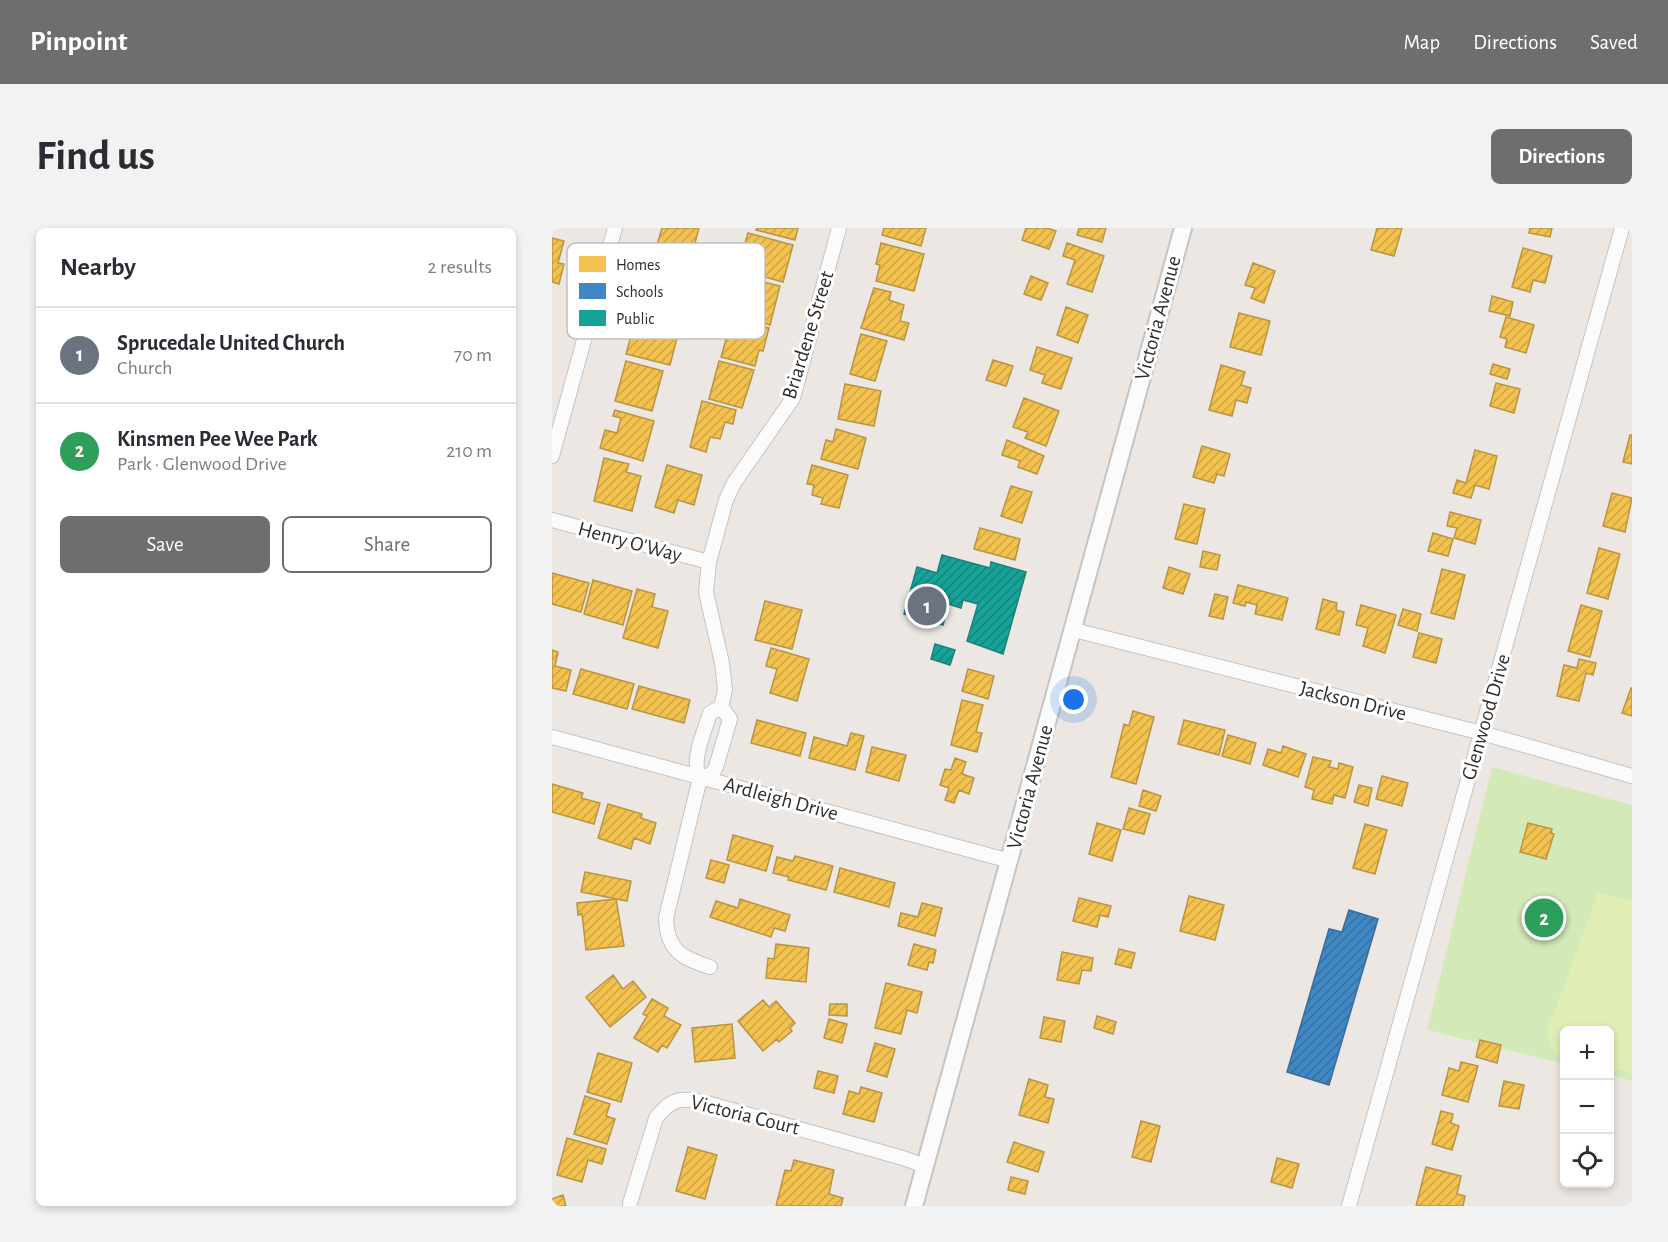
<!DOCTYPE html>
<meta charset="utf-8">
<style>
:root{--surface:#fff;--page:#f2f2f3;--text:#2b2b33;--muted:#7c7c81;--line:#e1e1e2;--accent:#706e6c}
body{margin:0;font-family:"Alegreya Sans",sans-serif;background:var(--page);color:var(--text)}
.controls{position:absolute;right:18px;bottom:18px;display:grid;overflow:hidden;border-radius:9px;box-shadow:0 3px 9px #0003}
.controls button{width:54px;height:54px;display:grid;place-items:center;padding:0;border:0;border-bottom:2px solid var(--line);background:var(--surface);color:var(--text);font:30px sans-serif}
.you{position:absolute;left:522px;top:472px;width:21px;height:21px;margin:-15px;border:4px solid #fff;border-radius:50%;background:#1a73e8;box-shadow:0 0 0 9px #1a73e833}
.badge{display:grid;place-items:center;width:39px;height:39px;border-radius:50%;background:var(--accent);color:#fff;font-size:20px;font-weight:700}
.pin{position:absolute;translate:-50% -50%;border:3px solid #fff;box-shadow:0 2px 6px #0006}
.list{margin:0;padding:0;list-style:none}
h2{display:flex;justify-content:space-between;align-items:center;height:78px;margin:0;padding:0 24px;font-size:26px}
h2 small{font-size:20px;font-weight:400;color:var(--muted)}
.list li{display:grid;grid-template-columns:39px 1fr auto;gap:18px;align-items:center;box-sizing:border-box;height:96px;padding:0 24px;border-top:2px solid var(--line)}
.list b{display:block;font-size:22px;white-space:nowrap}
.list p{margin:0;font-size:20px;white-space:nowrap;color:var(--muted)}
.list em{font-size:20px;font-style:normal;color:var(--muted)}
.actions{display:flex;gap:12px;padding:18px 24px}
.actions a{flex:1;padding:14px 0;border:2px solid var(--accent);border-radius:9px;text-align:center;font-size:21px;color:var(--accent)}
.actions .main{background:var(--accent);color:#fff}
.icon{flex:none;width:33px;height:33px;fill:none;stroke:currentColor;stroke-width:2;stroke-linecap:round;stroke-linejoin:round}
.map{position:relative;flex:none;width:1080px;height:978px;overflow:hidden;border-radius:9px}
header{display:flex;align-items:center;gap:36px;box-sizing:border-box;height:84px;padding:0 30px;background:var(--accent);color:#fff}
header strong{font-size:28px}
nav{display:flex;gap:33px;margin-inline-start:auto;font-size:21px}
.intro{display:flex;align-items:center;justify-content:space-between;box-sizing:border-box;height:144px;padding:0 36px}
h1{margin:0;font-size:42px}
.button{padding:15px 27px;border-radius:9px;background:var(--accent);color:#fff;font-size:21px;font-weight:700}
main{display:flex;gap:36px;padding:0 36px}
aside{flex:1;background:var(--surface);border-radius:9px;box-shadow:0 3px 9px #0003}
.map>svg:first-child{display:block}
.park{fill:#d3eab8}
.pitch{fill:#e0eeb5}
.homes{fill:url(#homes-hatch);stroke:#b79544;stroke-width:1.5}
.schools{fill:url(#schools-hatch);stroke:#3a6d97;stroke-width:1.5}
.public{fill:url(#public-hatch);stroke:#1e8078;stroke-width:1.5}
.lines{fill:none;stroke-linecap:round;stroke-linejoin:round}
.minor-casing{stroke:#c5c4c4;stroke-width:16}
.tertiary-casing{stroke:#c5c4c4;stroke-width:20}
.minor{stroke:#fcfbfb;stroke-width:14}
.tertiary{stroke:#fcfbfb;stroke-width:16}
.labels{text-anchor:middle;dominant-baseline:central;stroke-width:6;stroke-linejoin:round;paint-order:stroke}
.street-label{font-size:21px;fill:#2d2d2d;stroke:#fff}
.key{fill:#fff;stroke:#c0c0c0;stroke-width:1.5}
.key-label{font-size:16px;fill:#2d2d2d}
</style>
<header>
<strong>Pinpoint</strong>
<nav><a>Map</a><a>Directions</a><a>Saved</a></nav>
</header>
<div class="intro"><h1>Find us</h1><a class="button">Directions</a></div>
<main>
<aside>
<h2>Nearby<small>2 results</small></h2>
<ul class="list">
<li><span class="badge" style="background:#6b7280">1</span><div><b>Sprucedale United Church</b><p>Church</p></div><em>70 m</em></li>
<li><span class="badge" style="background:#2e9e5b">2</span><div><b>Kinsmen Pee Wee Park</b><p>Park · Glenwood Drive</p></div><em>210 m</em></li>
</ul>
<div class="actions"><a class="main">Save</a><a>Share</a></div>
</aside>
<div class="map">
<svg width="1080" height="978" viewBox="0 0 1080 978">
<defs>
<pattern id="homes-hatch" width="6" height="6" patternUnits="userSpaceOnUse" patternTransform="scale(1.5)"><rect width="6" height="6" fill="#f2c14e"/><path d="M-1 1l2-2M0 6l6-6M5 7l2-2" fill="none" stroke="#d0a644"/></pattern>
<pattern id="schools-hatch" width="6" height="6" patternUnits="userSpaceOnUse" patternTransform="scale(1.5)"><rect width="6" height="6" fill="#3f88c5"/><path d="M-1 1l2-2M0 6l6-6M5 7l2-2" fill="none" stroke="#3570a0"/></pattern>
<pattern id="public-hatch" width="6" height="6" patternUnits="userSpaceOnUse" patternTransform="scale(1.5)"><rect width="6" height="6" fill="#17a398"/><path d="M-1 1l2-2M0 6l6-6M5 7l2-2" fill="none" stroke="#15857c"/></pattern>
</defs>
<rect width="100%" height="100%" fill="#ece7e2"/>
<!-- park -->
<path class="park" d="M 940,539 L 1080,577 L 1080,853 L 1058,847 L 1058,802 L 1012,802 L 1012,836 L 875,802 Z"/>
<!-- pitch -->
<path class="pitch" d="M 1046,665 L 1080,673 L 1080,845 L 1058,839 L 1058,802 L 1012,802 L 1012,829 L 1003,827 L 995,804 Z"/>
<!-- homes -->
<path class="homes" d="M 110,0 L 147,0 L 137,37 L 102,27 Z
M 205,0 L 246,0 L 243,12 L 204,2 Z
M 332,0 L 374,0 L 369,18 L 330,7 Z
M 474,0 L 495,0 L 504,3 L 497,21 L 470,12 Z
M 527,0 L 554,0 L 550,14 L 525,7 Z
M 825,0 L 850,0 L 842,28 L 819,22 Z
M 978,0 L 1000,0 L 998,9 L 977,5 Z
M 196,5 L 241,17 L 231,54 L 194,44 L 199,24 L 191,22 Z
M 0,10 L 12,13 L 6,35 L 12,36 L 7,56 L 0,54 Z
M 329,15 L 372,26 L 362,63 L 324,53 L 328,37 L 324,36 Z
M 515,15 L 552,28 L 540,64 L 515,56 L 523,32 L 511,28 Z
M 971,20 L 1000,28 L 993,55 L 981,52 L 978,64 L 960,59 Z
M 701,35 L 723,43 L 712,75 L 699,70 L 703,60 L 693,57 Z
M 479,48 L 496,55 L 489,72 L 472,66 Z
M 192,49 L 228,58 L 218,97 L 182,87 Z
M 322,60 L 339,64 L 337,72 L 352,77 L 348,93 L 357,95 L 352,112 L 309,100 Z
M 940,68 L 961,74 L 958,88 L 937,83 Z
M 514,79 L 536,87 L 526,115 L 505,107 Z
M 687,85 L 718,93 L 709,127 L 678,119 Z
M 954,89 L 982,97 L 974,125 L 953,119 L 955,111 L 948,109 Z
M 97,90 L 128,98 L 118,137 L 74,126 L 79,108 L 92,111 Z
M 180,90 L 217,100 L 211,123 L 207,122 L 203,138 L 169,129 Z
M 309,106 L 335,113 L 323,153 L 298,146 Z
M 485,119 L 520,130 L 509,161 L 490,155 L 493,147 L 478,142 Z
M 441,132 L 461,138 L 454,158 L 434,152 Z
M 74,133 L 111,143 L 100,183 L 63,173 Z
M 167,133 L 202,142 L 190,180 L 157,171 Z
M 941,136 L 958,141 L 955,151 L 938,146 Z
M 669,137 L 693,144 L 689,157 L 699,160 L 695,175 L 684,172 L 680,188 L 657,182 Z
M 944,155 L 968,161 L 962,185 L 938,178 Z
M 293,156 L 329,163 L 322,198 L 286,191 Z
M 472,170 L 507,183 L 494,218 L 473,210 L 476,204 L 461,199 Z
M 150,173 L 184,182 L 181,196 L 173,194 L 168,211 L 158,209 L 154,224 L 138,219 Z
M 63,182 L 102,193 L 91,233 L 48,220 L 53,202 L 65,205 L 69,190 L 61,188 Z
M 284,201 L 314,210 L 306,241 L 269,231 L 274,212 L 281,214 Z
M 1078,207 L 1080,207 L 1080,236 L 1071,234 Z
M 455,212 L 492,228 L 485,246 L 466,239 L 468,233 L 450,227 Z
M 650,218 L 678,226 L 672,248 L 665,246 L 662,255 L 641,249 Z
M 923,222 L 945,228 L 937,261 L 923,257 L 919,270 L 901,265 L 905,252 L 914,255 Z
M 52,230 L 77,236 L 74,244 L 89,248 L 80,283 L 42,273 Z
M 115,237 L 150,247 L 142,277 L 126,272 L 122,285 L 103,279 Z
M 260,237 L 296,247 L 287,280 L 269,276 L 271,270 L 260,267 L 262,257 L 255,256 Z
M 459,258 L 480,264 L 470,295 L 449,288 Z
M 1060,265 L 1080,270 L 1073,304 L 1051,298 Z
M 632,276 L 653,281 L 645,316 L 623,311 Z
M 898,284 L 929,292 L 923,316 L 902,310 L 905,300 L 895,298 Z
M 428,300 L 468,311 L 463,332 L 422,321 Z
M 881,305 L 901,311 L 896,328 L 876,323 Z
M 1047,320 L 1068,326 L 1056,371 L 1035,365 Z
M 651,323 L 668,327 L 665,342 L 648,339 Z
M 617,339 L 638,346 L 631,366 L 611,360 Z
M 890,341 L 913,347 L 902,391 L 879,385 Z
M 0,345 L 37,355 L 29,384 L 0,376 Z
M 41,352 L 80,363 L 71,397 L 32,386 Z
M 686,357 L 736,370 L 730,392 L 703,386 L 705,377 L 694,374 L 693,378 L 681,375 Z
M 85,361 L 103,366 L 100,379 L 116,383 L 106,420 L 71,410 Z
M 663,366 L 676,369 L 671,391 L 657,388 Z
M 771,371 L 785,375 L 784,382 L 792,384 L 787,407 L 764,401 Z
M 213,373 L 250,382 L 240,421 L 203,412 Z
M 809,377 L 844,387 L 833,425 L 811,418 L 816,400 L 804,397 Z
M 1029,377 L 1050,383 L 1038,429 L 1016,423 Z
M 851,381 L 869,386 L 865,403 L 846,397 Z
M 867,405 L 890,411 L 884,435 L 861,429 Z
M 219,420 L 257,431 L 245,473 L 218,465 L 225,441 L 214,438 Z
M 0,422 L 6,424 L 3,438 L 19,442 L 14,463 L 0,460 Z
M 1027,431 L 1044,435 L 1041,447 L 1034,445 L 1027,473 L 1005,468 L 1012,437 L 1025,440 Z
M 29,441 L 82,456 L 75,481 L 21,466 Z
M 416,441 L 442,448 L 436,471 L 410,463 Z
M 87,458 L 138,472 L 132,495 L 80,481 Z
M 1079,460 L 1080,460 L 1080,488 L 1070,485 Z
M 410,472 L 431,477 L 424,504 L 430,505 L 425,524 L 399,517 Z
M 581,483 L 602,489 L 584,556 L 559,549 L 572,496 L 577,498 Z
M 205,492 L 254,505 L 248,528 L 199,515 Z
M 632,492 L 673,502 L 667,527 L 626,516 Z
M 299,505 L 312,508 L 303,542 L 257,530 L 262,509 L 295,518 Z
M 676,507 L 704,515 L 698,536 L 670,528 Z
M 731,518 L 754,526 L 746,549 L 711,537 L 716,521 L 729,525 Z
M 320,519 L 354,527 L 347,553 L 314,544 Z
M 761,529 L 779,533 L 777,539 L 786,541 L 787,535 L 801,539 L 793,570 L 782,567 L 780,576 L 760,571 L 762,562 L 753,559 Z
M 403,530 L 414,534 L 410,546 L 422,550 L 417,566 L 407,562 L 402,575 L 393,572 L 397,560 L 388,557 L 393,541 L 399,542 Z
M 830,548 L 856,555 L 850,578 L 824,571 Z
M 0,556 L 31,565 L 29,570 L 48,575 L 42,596 L 0,584 Z
M 807,557 L 820,560 L 816,578 L 802,574 Z
M 591,562 L 609,568 L 604,583 L 587,578 Z
M 56,576 L 90,586 L 89,590 L 104,595 L 98,616 L 82,610 L 79,621 L 46,610 Z
M 577,580 L 598,586 L 592,606 L 571,601 Z
M 545,595 L 569,602 L 560,633 L 537,626 Z
M 976,595 L 1000,601 L 999,605 L 1002,606 L 994,631 L 968,624 Z
M 813,596 L 835,602 L 823,646 L 801,640 Z
M 181,607 L 221,618 L 214,643 L 175,632 Z
M 243,628 L 281,638 L 274,662 L 236,652 L 237,649 L 221,645 L 225,629 L 241,633 Z
M 159,632 L 177,637 L 172,655 L 154,650 Z
M 288,640 L 343,655 L 337,679 L 282,664 Z
M 33,644 L 79,653 L 75,673 L 29,664 Z
M 637,668 L 672,677 L 663,712 L 628,703 Z
M 527,670 L 559,678 L 556,689 L 548,687 L 545,699 L 521,693 Z
M 64,671 L 72,718 L 34,722 L 30,686 L 26,687 L 25,675 Z
M 188,671 L 238,687 L 233,703 L 222,700 L 219,709 L 158,689 L 164,673 L 186,680 Z
M 370,675 L 390,680 L 383,708 L 346,698 L 349,685 L 366,689 Z
M 224,716 L 257,720 L 254,754 L 214,750 L 216,730 L 222,731 Z
M 362,716 L 384,722 L 381,735 L 377,734 L 375,742 L 356,737 Z
M 567,721 L 583,725 L 579,740 L 563,736 Z
M 510,724 L 541,730 L 539,743 L 530,742 L 527,756 L 505,752 Z
M 61,747 L 71,761 L 81,753 L 94,769 L 58,799 L 34,769 Z
M 334,755 L 370,764 L 365,785 L 355,782 L 349,806 L 323,800 Z
M 100,771 L 116,780 L 112,788 L 129,797 L 115,820 L 110,817 L 106,824 L 82,810 L 95,788 L 91,786 Z
M 211,772 L 217,779 L 224,773 L 243,795 L 238,800 L 240,803 L 227,814 L 225,811 L 211,823 L 186,793 Z
M 278,776 L 295,776 L 295,788 L 277,787 Z
M 545,788 L 564,794 L 561,806 L 542,800 Z
M 492,789 L 513,793 L 509,814 L 488,810 Z
M 277,791 L 295,796 L 290,815 L 272,810 Z
M 180,796 L 183,830 L 143,834 L 140,800 Z
M 928,812 L 949,817 L 945,835 L 924,829 Z
M 323,815 L 343,821 L 335,849 L 315,843 Z
M 46,825 L 80,835 L 69,874 L 35,864 Z
M 909,834 L 926,838 L 916,874 L 890,867 L 897,840 L 907,843 Z
M 266,843 L 286,848 L 282,865 L 262,860 Z
M 477,851 L 496,857 L 493,869 L 502,871 L 496,895 L 467,887 Z
M 952,853 L 972,857 L 967,881 L 947,878 Z
M 309,859 L 330,865 L 322,894 L 291,886 L 297,863 L 307,866 Z
M 33,868 L 58,876 L 54,888 L 63,891 L 55,916 L 22,906 Z
M 889,883 L 901,886 L 899,895 L 907,898 L 900,922 L 880,916 Z
M 589,893 L 608,898 L 599,934 L 580,929 Z
M 15,910 L 54,921 L 50,936 L 36,932 L 30,954 L 5,947 Z
M 462,914 L 492,924 L 486,944 L 455,934 Z
M 136,919 L 165,927 L 153,971 L 124,963 Z
M 725,930 L 747,936 L 740,960 L 719,954 Z
M 242,932 L 282,942 L 277,966 L 291,970 L 289,978 L 224,978 L 233,942 L 239,943 Z
M 874,939 L 909,948 L 905,966 L 913,968 L 911,978 L 864,978 Z
M 459,949 L 476,953 L 473,966 L 456,962 Z
M 11,967 L 14,978 L 0,978 L 0,971 Z"/>
<!-- schools -->
<path class="schools" d="M 797,682 L 826,691 L 777,857 L 735,844 L 777,701 L 790,704 Z"/>
<!-- public -->
<path class="public" d="M 390,327 L 438,340 L 439,334 L 474,344 L 451,426 L 415,413 L 426,376 L 411,372 L 409,380 L 396,376 L 391,397 L 352,386 L 365,339 L 385,345 Z
M 383,416 L 403,422 L 398,437 L 379,431 Z"/>
<g class="lines">
<defs>
<path id="minor" d="M 0,228 L 63,0
M 0,292 L 157,334
M 522,402 L 930,505 L 1080,548
M 169,479 L 173,462 L 170,435 L 154,364 L 157,334 L 174,272 L 182,255 L 241,170 L 287,0
M 0,509 L 458,633
M 148,550 L 114,690 C 115,723 130,730 158,739
M 148,550 L 160,546 L 164,539 L 178,491 L 169,479
M 148,550 C 138,534 153,502 158,485 L 169,479
M 78,975 L 104,890 C 120,869 131,869 155,875 L 351,930 L 373,938
M 797,978 L 1070,0"/>
<path id="tertiary" d="M 362,978 L 631,0"/>
</defs>
<!-- minor casing -->
<use href="#minor" class="minor-casing"/>
<!-- tertiary casing -->
<use href="#tertiary" class="tertiary-casing"/>
<!-- minor -->
<use href="#minor" class="minor"/>
<!-- tertiary -->
<use href="#tertiary" class="tertiary"/>
</g>
<g class="labels">
<!-- street labels -->
<g class="street-label">
<text transform="translate(606 90) rotate(-75)">Victoria Avenue</text>
<text transform="translate(256 107) rotate(-73)">Briardene Street</text>
<text transform="translate(78 314) rotate(15)">Henry O'Way</text>
<text transform="translate(801 473) rotate(14)">Jackson Drive</text>
<text transform="translate(934 489) rotate(-74)">Glenwood Drive</text>
<text transform="translate(478 559) rotate(-75)">Victoria Avenue</text>
<text transform="translate(229 571) rotate(15)">Ardleigh Drive</text>
<text transform="translate(193 887) rotate(14)">Victoria Court</text>
</g>
</g>
<!-- legend -->
<rect x="15" y="15" width="198" height="96" rx="9" class="key"/>
<rect x="27" y="28" width="27" height="16" fill="#f2c14e"/>
<rect x="27" y="55" width="27" height="16" fill="#3f88c5"/>
<rect x="27" y="82" width="27" height="16" fill="#17a398"/>
<g class="key-label">
<text x="64" y="42">Homes</text>
<text x="64" y="69">Schools</text>
<text x="64" y="96">Public</text>
</g>
</svg>
<div class="controls">
<button>+</button>
<button>−</button>
<button><svg class="icon" aria-label="locate" viewBox="0 0 24 24"><circle cx="12" cy="12" r="6"/><path d="M12 2v4M12 18v4M2 12h4M18 12h4"/></svg></button>
</div>
<div class="you"></div>
<div class="pin badge" style="left:375px;top:378px;background:#6b7280">1</div>
<div class="pin badge" style="left:992px;top:690px;background:#2e9e5b">2</div>
</div>
</main>
